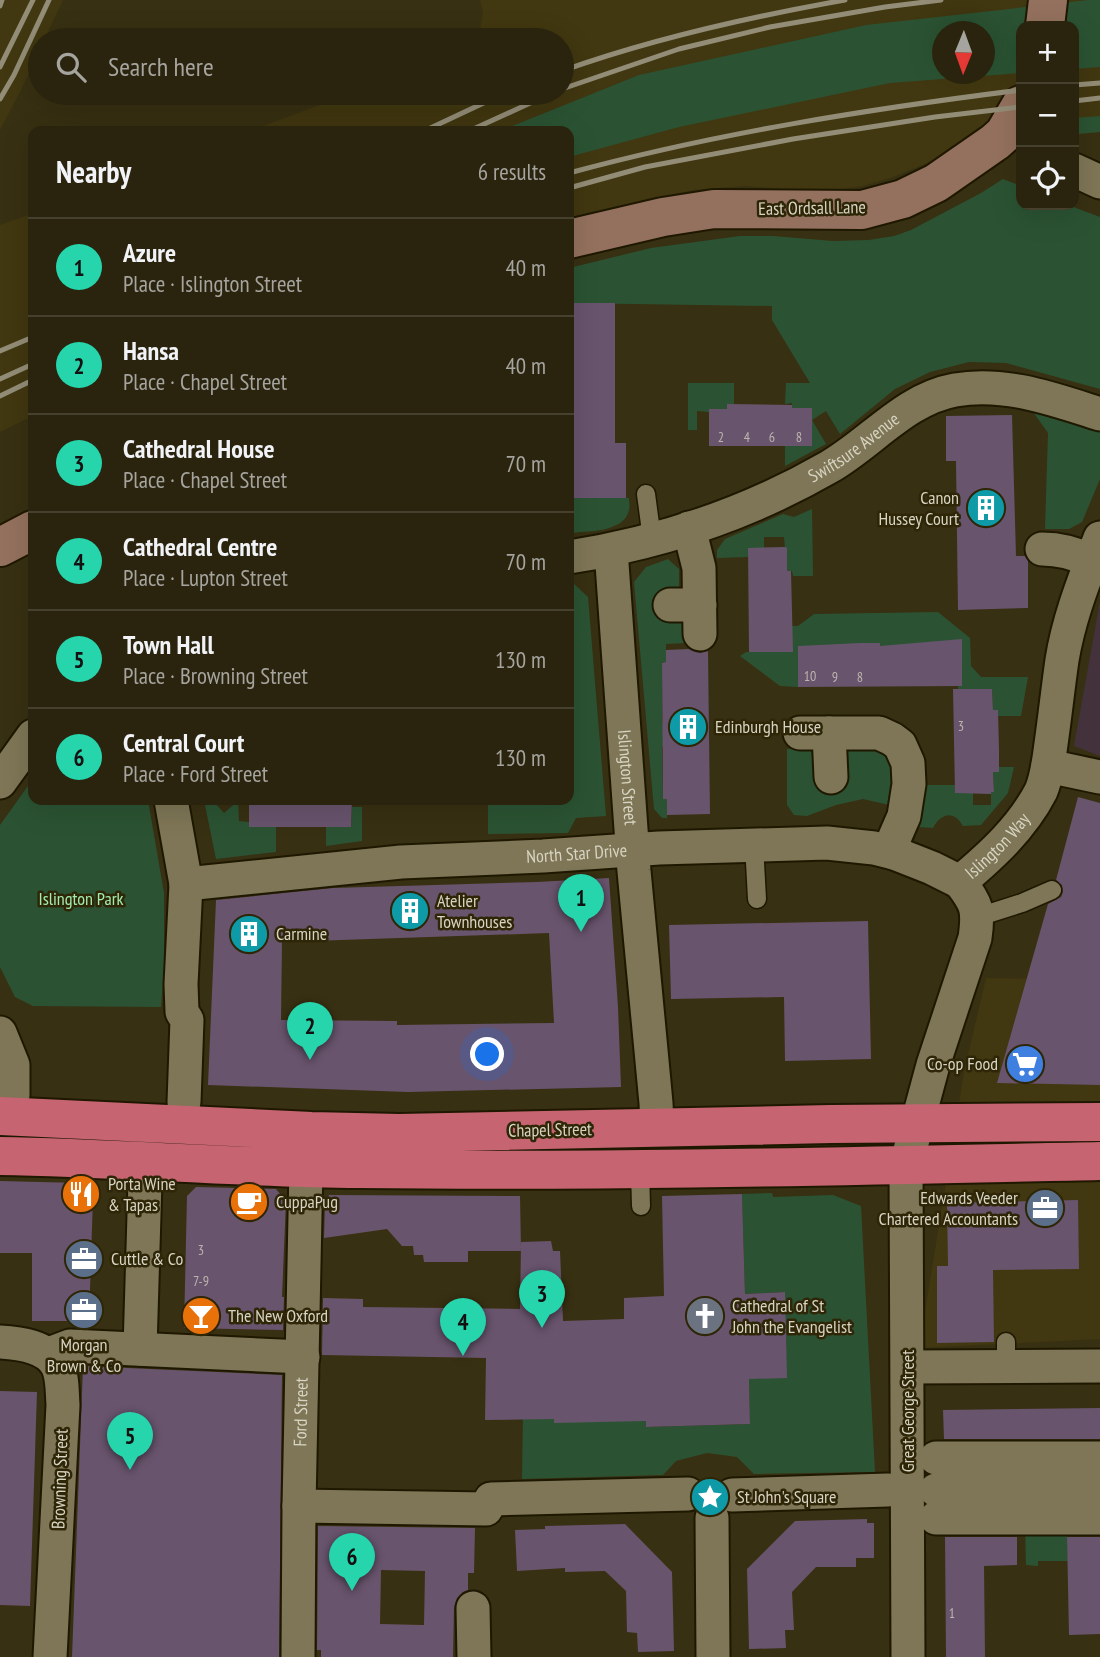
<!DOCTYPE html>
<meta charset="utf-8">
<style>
body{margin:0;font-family:"PT Sans Narrow",sans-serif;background:#36301c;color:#f1f3f6}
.controls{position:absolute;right:21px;top:21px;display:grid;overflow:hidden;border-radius:14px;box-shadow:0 7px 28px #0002}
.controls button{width:63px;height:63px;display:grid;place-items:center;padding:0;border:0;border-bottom:2px solid #46412e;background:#2a240e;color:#f1f3f6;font:35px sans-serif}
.compass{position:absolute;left:932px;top:21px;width:63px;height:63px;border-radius:50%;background:#2a240e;box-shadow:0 7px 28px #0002;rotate:181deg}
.you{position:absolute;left:488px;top:1055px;width:24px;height:24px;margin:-18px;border:5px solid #fff;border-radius:50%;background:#1a73e8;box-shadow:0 0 0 10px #1a73e833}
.badge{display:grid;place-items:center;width:46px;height:46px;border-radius:50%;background:#27d5ad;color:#111;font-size:23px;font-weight:700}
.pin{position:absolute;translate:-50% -58px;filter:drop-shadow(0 2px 4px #0008)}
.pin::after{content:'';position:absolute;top:37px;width:24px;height:21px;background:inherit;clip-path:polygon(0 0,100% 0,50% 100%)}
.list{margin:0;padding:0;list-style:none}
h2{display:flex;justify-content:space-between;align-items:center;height:91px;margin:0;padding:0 28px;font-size:30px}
h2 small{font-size:23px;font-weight:400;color:#a5a49e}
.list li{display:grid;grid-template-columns:46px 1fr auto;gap:21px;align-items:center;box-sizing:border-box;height:98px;padding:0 28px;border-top:2px solid #46412e}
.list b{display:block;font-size:26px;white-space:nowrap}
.list p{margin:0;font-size:23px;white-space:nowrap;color:#a5a49e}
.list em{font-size:23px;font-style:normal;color:#a5a49e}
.icon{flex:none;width:38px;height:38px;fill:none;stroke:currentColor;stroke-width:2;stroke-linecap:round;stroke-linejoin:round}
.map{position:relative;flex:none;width:1100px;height:1657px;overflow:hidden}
.search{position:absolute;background:#2a240e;box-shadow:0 7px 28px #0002;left:28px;top:28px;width:546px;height:77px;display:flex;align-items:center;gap:18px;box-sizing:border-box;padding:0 24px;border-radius:38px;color:#a5a49e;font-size:26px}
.panel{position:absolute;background:#2a240e;box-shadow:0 7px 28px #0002;left:28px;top:126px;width:546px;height:679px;border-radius:14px}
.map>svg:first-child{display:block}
.built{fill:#413710;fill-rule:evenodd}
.education{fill:#43323c}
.green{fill:#2b5333;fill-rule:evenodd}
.building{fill:#68546d;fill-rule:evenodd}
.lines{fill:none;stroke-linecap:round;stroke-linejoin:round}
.lane-casing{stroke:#1f1800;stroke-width:21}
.street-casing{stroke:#1f1800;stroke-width:37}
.secondary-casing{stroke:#1f1800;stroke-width:42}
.highway-casing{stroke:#1f1800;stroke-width:42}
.lane{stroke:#7e7656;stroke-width:18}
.street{stroke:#7e7656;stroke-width:33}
.secondary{stroke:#94715e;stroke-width:38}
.highway{stroke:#c66472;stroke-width:38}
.rail{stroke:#938d77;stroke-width:5}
.labels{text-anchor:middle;stroke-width:5;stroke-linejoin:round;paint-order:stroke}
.number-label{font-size:14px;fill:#bcb4ae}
.street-label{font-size:18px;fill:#d8d4c3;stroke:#2e2607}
.poi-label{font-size:18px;fill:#d8d4c3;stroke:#2e2607;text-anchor:start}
.park-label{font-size:18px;fill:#9fecad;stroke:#2e2607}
</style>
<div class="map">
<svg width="1100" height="1657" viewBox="0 0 1100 1657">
<rect width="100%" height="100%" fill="#383012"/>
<path class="built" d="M0 0H63L44 40H40V49L21 90 0 130Z
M480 0H1100V132L1074 135V26H1021V140L958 145 933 161 890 178 863 186 819 192 746 186 693 190 569 218V131H250L352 93H562V40H471L480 30 483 12ZM942 32H984V74H942Z
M33 213V416L0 432V225Z
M986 978 1100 980V1339L919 1348 964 1072Z"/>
<path class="education" d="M1100 601V756L1074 746Z"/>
<path class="green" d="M1088 0H1100V67L1074 69V26H1021V73L890 83 679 127 569 157V131H500L639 75 866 25ZM942 32H984V74H942Z
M1100 116V132L1077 134 1074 128V118Z
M1003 179 1021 186V205H1068L1100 217V389L1006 363 969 362 930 372 895 389 840 434 826 411 812 420 826 444 785 466V446L812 445V409L792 408V403L785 404 786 383H810L772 320V306L569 303V268L651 248 740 236H773L833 241 869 240 894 236 911 230 981 193Z
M688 383H734V404H727V409H709V412L697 411V430H688Z
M1031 409 1100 430V479L1082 522 1069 529H1045L1048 433Z
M581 493 599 498H629C629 502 630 506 629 510 624 533 587 531 569 533V498H581Z
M812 509 813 576H793L792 571H787L784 537H764V548H748V557L717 558V550L725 539 783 514 794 517Z
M668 559 679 569V589L676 617 684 623 687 643 666 644V662L662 663V719L667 746 662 747 663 799H667V818H662L654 809 634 582 646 567Z
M569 581H571L588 597 606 816 576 818 568 833 488 834V800H569Z
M938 612 970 638 971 666 981 677H1028L1021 716H998L993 710 992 689H958V683L880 649V643L798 649V687L780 686 740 656 746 652H787V626H798L814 614Z
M854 746 883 750 892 760 893 796 889 805 863 799 836 805 807 816 794 815 787 805V749L807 748C820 758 816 774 817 789L843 788C843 771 840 757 854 746Z
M999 767H1014L1008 793 981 825 963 826C954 810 941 813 933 828L918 827 926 785H955V793H973V805H991V792H994L993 772H999Z
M33 779V800H148L164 893V967L161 1007 33 1006 15 997 0 967V825Z
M204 800H221L216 804 224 813 238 801 239 821 249 822V827H276V852L216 859Z
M352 807H362V841L326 846V827H351Z
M772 1193 773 1197 833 1195 861 1206 875 1472 754 1474 737 1457 707 1453 676 1461 663 1475 522 1479 523 1412 646 1421 647 1427 750 1424 749 1379 784 1292 745 1294 742 1194Z
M1067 1523 1068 1561H1038V1566L1026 1565 1025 1524Z"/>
<path class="building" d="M569 303H615V443H626V498H569Z
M727 404 792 405V408H812V446H709V409H727Z
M1012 415 1016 556H1025L1028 561V608L958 610 956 461H946V416Z
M785 547 787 548V571H791L793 652H749L748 548Z
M962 639V686L798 687V646L860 643H880V646Z
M689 649 700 653 708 651 710 814 667 815V799H663L662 663 666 662V650Z
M953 689H992L993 710H998L999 750V772H993L994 792H991V794L955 793Z
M1078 797 1100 803V1085L997 1083 1048 904 1061 897 1063 892 1062 885 1056 880Z
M249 800H352L351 827H249Z
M609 878 618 1007 621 1087 408 1092 208 1085 216 900 333 888 537 882ZM549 933 554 1023 397 1025V1021L281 1020 282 942Z
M868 921 871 1059 785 1061 784 997 671 999 669 925Z
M0 1181 81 1183 93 1197 89 1321H32V1253H0Z
M196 1187 276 1189 286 1201 282 1297H284L283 1330 184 1328 187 1196Z
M742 1194 745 1294 785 1292 787 1378 749 1379 750 1424 646 1427V1421L554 1423V1419L485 1420 486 1358 322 1355 323 1298 363 1299V1307L520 1309 521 1242 551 1241 553 1251H560L563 1321 624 1319V1298L664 1296 662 1196Z
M329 1195 520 1196 521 1251H468V1262H424L423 1255H414L413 1246H402L387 1229 324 1238 325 1203Z
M1078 1200 1079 1269 993 1270 994 1342 937 1343V1266H948L947 1203Z
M83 1366 282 1375 279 1657H72Z
M0 1391 37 1392 30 1606 0 1605Z
M1100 1408V1439H944L943 1410Z
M867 1519V1523H874V1558H856V1567H816L792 1592 794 1630H785L786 1648 749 1649 747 1569 795 1521Z
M625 1524 672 1572 674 1651 638 1652 637 1633 627 1632 626 1591 605 1571 565 1572V1568L517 1571 515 1530 545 1529V1526Z
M318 1526 475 1528 474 1573H468V1590L463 1592 457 1598 454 1608 453 1657H321V1650H317ZM381 1570 425 1571 424 1625 380 1624Z
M945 1537H1017V1565L984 1566 985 1657H946Z
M1067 1537H1100V1634L1069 1635Z"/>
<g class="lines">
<g class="lane-casing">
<path id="lane" d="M646 494 652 539
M754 844 757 899
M978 917 1022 903 1052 890
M640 1170 641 1206
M1006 1342V1366"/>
</g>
<g class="street-casing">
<g id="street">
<path d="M1074 170 1100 182"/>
<path d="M689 528 699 568 700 634"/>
<path d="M1042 549C1060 549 1075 553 1091 561"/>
<path id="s1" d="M611 550 634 871 656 1103 657 1127"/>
<path id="s2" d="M569 557C659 543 749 513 829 467 871 443 905 399 955 390 1004 381 1053 399 1100 414"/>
<path d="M670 605H700"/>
<path d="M800 733H879L892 739 900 745 908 763 909 784 904 816 894 839V853"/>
<path d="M829 733 831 777"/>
<path d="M1048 766 1100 777"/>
<path d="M0 782 33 736"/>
<path d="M171 800 186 884 181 984 182 1012 187 1020 184 1102"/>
<path id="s3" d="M186 884 401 862 543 856 659 848 827 843 874 848 894 853 932 868 960 882"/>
<path d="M0 1033 13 1065V1095"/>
<path d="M0 1342C19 1343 46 1346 57 1365 63 1376 62 1393 63 1405L50 1657"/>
<path d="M140 1349 145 1181"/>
<path d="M49 1354 70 1346 303 1357"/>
<path d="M908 1367 1100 1366"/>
<path d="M936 1458H1100"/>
<path d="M936 1490H1100"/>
<path d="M732 1495 888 1490"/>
<path d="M299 1506 486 1509 491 1499 688 1494"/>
<path d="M712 1518 713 1657"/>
<path d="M936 1518H1100"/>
<path d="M473 1608 474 1657"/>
<path id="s4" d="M298 1657 299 1506 306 1168"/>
<path id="s5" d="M908 1657 906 1165 933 1065 975 938C979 910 977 904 960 882 991 856 1022 828 1041 791 1047 777 1049 759 1051 744 1055 716 1058 688 1062 660 1069 617 1085 578 1100 538"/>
</g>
</g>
<g class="secondary-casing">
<path id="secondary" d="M1045 26 1048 0
M569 239 663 217 714 209 862 210 903 199 936 183 995 142 1004 134 1021 105
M0 547 33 530"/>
</g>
<g class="highway-casing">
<path id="highway" d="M0 1116 311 1131 399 1133 831 1124 1100 1122
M0 1156C120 1158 239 1168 359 1169 606 1172 853 1166 1100 1161"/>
</g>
<use href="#lane" class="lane"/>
<use href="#street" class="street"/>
<use href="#secondary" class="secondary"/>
<use href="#highway" class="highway"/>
<path class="rail" d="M0 6 2 0
M0 67 33 0
M562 71C654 38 749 17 845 0
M1074 85 1100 83
M562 89 679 49 770 27 885 7 941 0
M0 99 14 75 49 0
M1074 101 1100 98
M424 131 505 93
M469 131 552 93
M569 173C717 133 869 109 1021 90
M569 188 645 167 793 139 935 117 1021 107
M0 351 33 337
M0 379 33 364
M0 396 33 380"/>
</g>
<defs>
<g id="building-disc" transform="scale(2.0125)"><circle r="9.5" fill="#0f9aa8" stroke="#2e2607"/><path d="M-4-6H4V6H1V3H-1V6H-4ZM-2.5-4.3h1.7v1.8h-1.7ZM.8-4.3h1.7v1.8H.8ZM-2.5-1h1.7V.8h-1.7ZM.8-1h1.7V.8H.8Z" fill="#fff"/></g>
<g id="supermarket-disc" transform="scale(2.0125)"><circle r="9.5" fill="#3f7fe0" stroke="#2e2607"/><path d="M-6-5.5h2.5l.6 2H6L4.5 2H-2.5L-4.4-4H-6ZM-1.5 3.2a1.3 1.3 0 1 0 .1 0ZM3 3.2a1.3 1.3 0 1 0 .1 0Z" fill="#fff"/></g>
<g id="restaurant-disc" transform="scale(2.0125)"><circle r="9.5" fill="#e8710a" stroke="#2e2607"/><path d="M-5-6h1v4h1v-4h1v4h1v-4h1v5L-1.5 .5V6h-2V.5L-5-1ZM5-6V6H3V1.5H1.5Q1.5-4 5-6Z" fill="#fff"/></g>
<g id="cafe-disc" transform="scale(2.0125)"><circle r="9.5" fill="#e8710a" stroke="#2e2607"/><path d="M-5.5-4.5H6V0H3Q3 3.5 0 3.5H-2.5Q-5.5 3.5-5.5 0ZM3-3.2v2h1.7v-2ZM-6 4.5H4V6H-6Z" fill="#fff"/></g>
<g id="office-disc" transform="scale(2.0125)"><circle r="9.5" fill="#5c6f8a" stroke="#2e2607"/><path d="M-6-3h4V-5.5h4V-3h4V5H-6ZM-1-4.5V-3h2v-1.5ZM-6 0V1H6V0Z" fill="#fff"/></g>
<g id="bar-disc" transform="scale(2.0125)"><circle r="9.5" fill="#e8710a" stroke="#2e2607"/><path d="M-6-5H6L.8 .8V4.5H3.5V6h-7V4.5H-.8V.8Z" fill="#fff"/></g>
<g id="church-disc" transform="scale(2.0125)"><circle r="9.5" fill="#6b7280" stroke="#2e2607"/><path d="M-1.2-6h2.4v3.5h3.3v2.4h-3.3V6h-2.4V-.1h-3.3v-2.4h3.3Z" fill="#fff"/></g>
<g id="sight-disc" transform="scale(2.0125)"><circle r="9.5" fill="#0f9aa8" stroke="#2e2607"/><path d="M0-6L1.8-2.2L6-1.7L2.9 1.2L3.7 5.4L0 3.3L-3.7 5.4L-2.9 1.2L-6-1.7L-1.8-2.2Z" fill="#fff"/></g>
</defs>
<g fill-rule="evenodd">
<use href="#building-disc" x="986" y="508"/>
<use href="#building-disc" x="688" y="727"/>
<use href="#building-disc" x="410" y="911"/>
<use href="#building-disc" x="249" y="934"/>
<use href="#supermarket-disc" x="1025" y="1064"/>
<use href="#restaurant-disc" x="81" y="1194"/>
<use href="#cafe-disc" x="249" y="1202"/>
<use href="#office-disc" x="1045" y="1208"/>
<use href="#office-disc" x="84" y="1259"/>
<use href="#office-disc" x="84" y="1310"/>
<use href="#bar-disc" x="201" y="1316"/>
<use href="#church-disc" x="705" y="1316"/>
<use href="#sight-disc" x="710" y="1497"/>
</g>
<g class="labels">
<g class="number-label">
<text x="721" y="442">2</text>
<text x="747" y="442">4</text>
<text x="772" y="442">6</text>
<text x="799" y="442">8</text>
<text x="810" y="681">10</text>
<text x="835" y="682">9</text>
<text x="860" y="682">8</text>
<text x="961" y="731">3</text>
<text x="201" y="1255">3</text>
<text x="201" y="1286">7-9</text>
<text x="952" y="1618">1</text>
</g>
<g class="street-label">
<text transform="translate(812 208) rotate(-1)" y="6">East Ordsall Lane</text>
<text dy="6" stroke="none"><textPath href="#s2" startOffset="308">Swiftsure Avenue</textPath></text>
<text dy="6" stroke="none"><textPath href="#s1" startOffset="228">Islington Street</textPath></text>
<text dy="6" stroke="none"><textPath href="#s5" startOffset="842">Islington Way</textPath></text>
<text dy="6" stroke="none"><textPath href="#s3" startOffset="392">North Star Drive</textPath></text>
<text transform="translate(550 1130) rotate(-1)" y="6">Chapel Street</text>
<text transform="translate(908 1411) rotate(-90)" y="6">Great George Street</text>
<text dy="6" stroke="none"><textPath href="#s4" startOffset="245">Ford Street</textPath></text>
<text transform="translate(60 1479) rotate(-88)" y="6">Browning Street</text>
</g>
<g class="poi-label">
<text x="959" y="504" text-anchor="end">Canon<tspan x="959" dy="21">Hussey Court</tspan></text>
<text x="715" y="733">Edinburgh House</text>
<text x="437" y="907">Atelier<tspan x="437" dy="21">Townhouses</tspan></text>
<text x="276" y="940">Carmine</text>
<text x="998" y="1070" text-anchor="end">Co-op Food</text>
<text x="108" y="1190">Porta Wine<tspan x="108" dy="21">&amp; Tapas</tspan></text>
<text x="1018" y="1204" text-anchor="end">Edwards Veeder<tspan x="1018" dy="21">Chartered Accountants</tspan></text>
<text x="276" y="1208">CuppaPug</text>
<text x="111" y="1265">Cuttle &amp; Co</text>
<text x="732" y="1312">Cathedral of St<tspan x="732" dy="21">John the Evangelist</tspan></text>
<text x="228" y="1322">The New Oxford</text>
<text x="84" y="1351" text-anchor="middle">Morgan<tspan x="84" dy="21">Brown &amp; Co</tspan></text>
<text x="737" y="1503">St John's Square</text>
</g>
<g class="park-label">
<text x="81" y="905">Islington Park</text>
</g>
</g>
</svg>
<div class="controls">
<button>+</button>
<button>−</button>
<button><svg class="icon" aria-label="locate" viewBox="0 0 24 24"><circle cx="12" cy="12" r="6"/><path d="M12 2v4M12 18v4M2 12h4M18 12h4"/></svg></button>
</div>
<svg class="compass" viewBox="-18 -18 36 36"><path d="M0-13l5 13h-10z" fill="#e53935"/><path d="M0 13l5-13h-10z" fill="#a5a49e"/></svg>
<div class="you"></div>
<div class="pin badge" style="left:581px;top:932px">1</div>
<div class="pin badge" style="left:310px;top:1060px">2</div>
<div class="pin badge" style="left:542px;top:1328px">3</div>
<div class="pin badge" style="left:463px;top:1356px">4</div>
<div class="pin badge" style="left:130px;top:1470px">5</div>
<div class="pin badge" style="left:352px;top:1591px">6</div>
<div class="search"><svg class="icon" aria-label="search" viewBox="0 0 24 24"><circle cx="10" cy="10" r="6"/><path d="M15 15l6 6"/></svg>Search here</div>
<section class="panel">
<h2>Nearby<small>6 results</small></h2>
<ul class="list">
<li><span class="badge">1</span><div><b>Azure</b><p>Place · Islington Street</p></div><em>40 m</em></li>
<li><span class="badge">2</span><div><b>Hansa</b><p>Place · Chapel Street</p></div><em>40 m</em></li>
<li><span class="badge">3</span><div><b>Cathedral House</b><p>Place · Chapel Street</p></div><em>70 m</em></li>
<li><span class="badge">4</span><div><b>Cathedral Centre</b><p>Place · Lupton Street</p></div><em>70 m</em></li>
<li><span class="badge">5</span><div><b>Town Hall</b><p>Place · Browning Street</p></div><em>130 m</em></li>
<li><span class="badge">6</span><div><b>Central Court</b><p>Place · Ford Street</p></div><em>130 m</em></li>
</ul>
</section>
</div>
